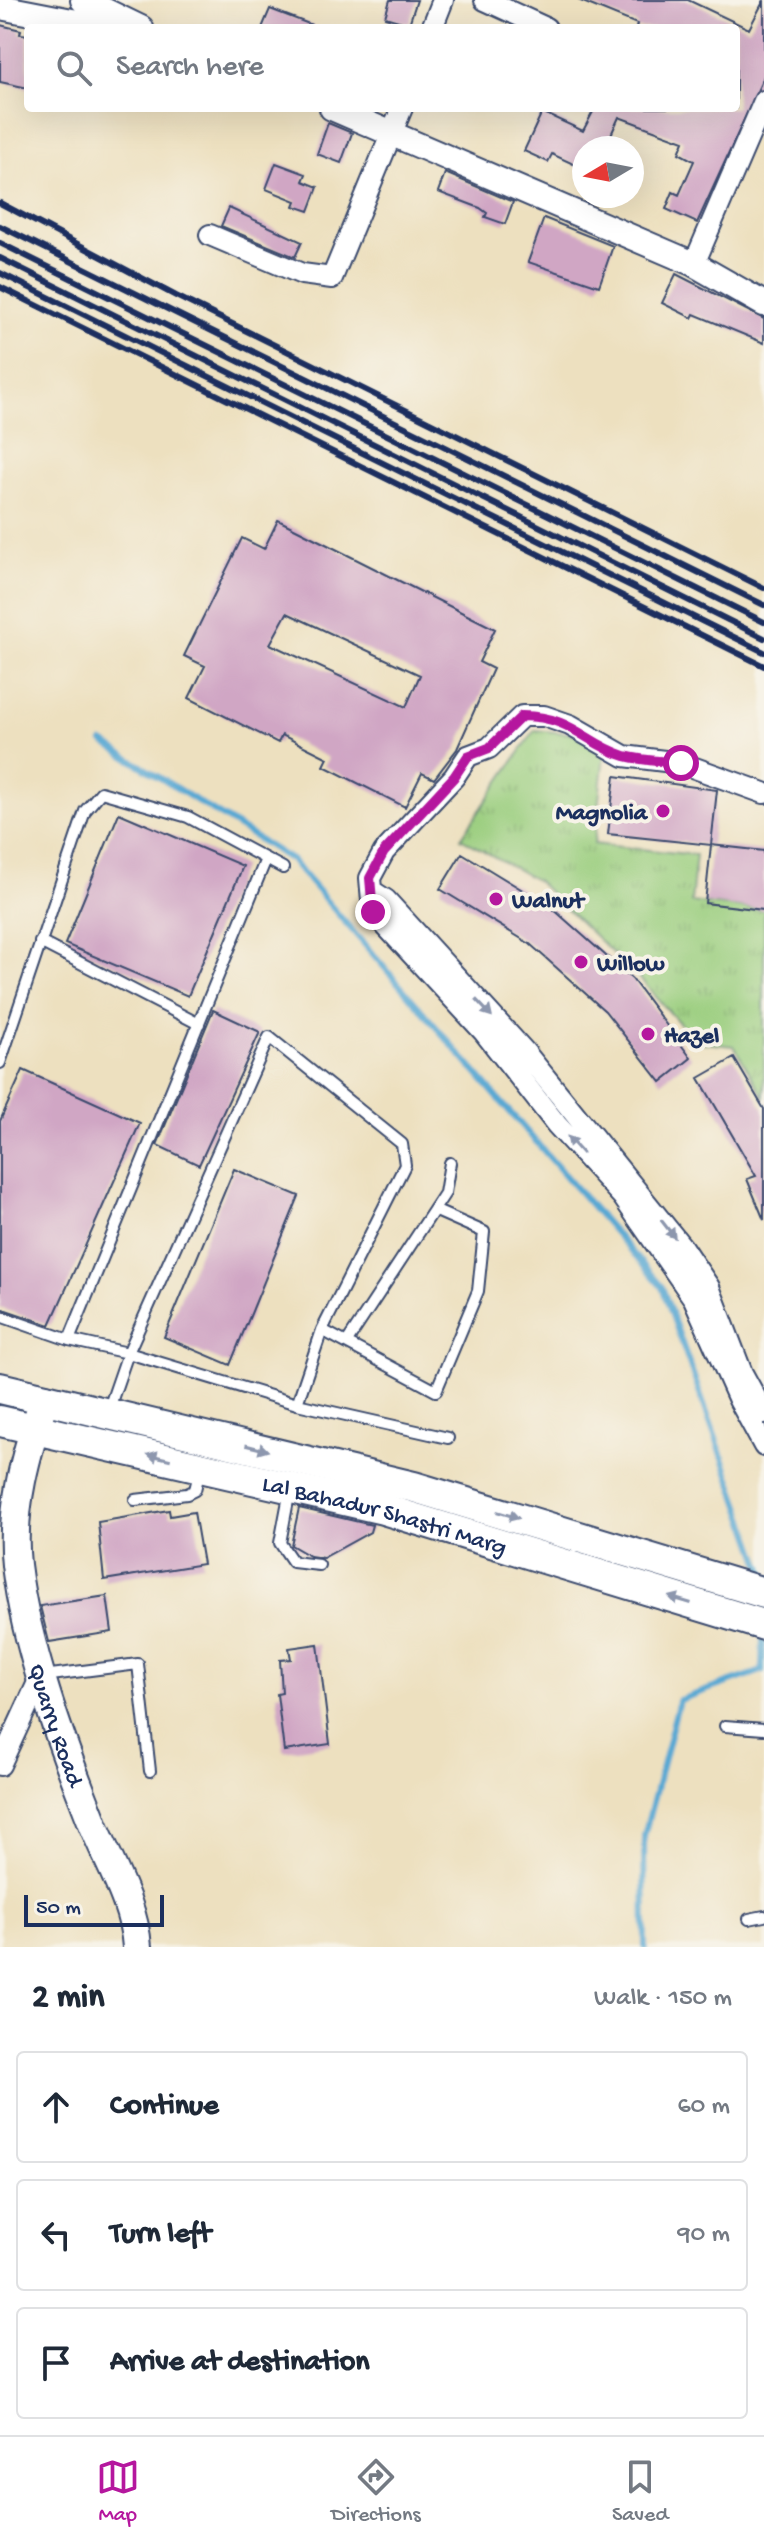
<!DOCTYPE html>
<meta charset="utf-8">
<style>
body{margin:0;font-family:"Gochi Hand",sans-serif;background:#f2f2f3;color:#1f2937}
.compass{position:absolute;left:572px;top:136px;width:72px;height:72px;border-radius:50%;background:#fff;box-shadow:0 8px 32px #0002;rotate:260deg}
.scale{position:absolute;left:24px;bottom:20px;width:140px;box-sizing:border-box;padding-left:8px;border:4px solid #1b2f5e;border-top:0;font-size:22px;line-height:28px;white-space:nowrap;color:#1b2f5e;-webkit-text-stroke:6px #f7f3e8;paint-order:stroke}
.stop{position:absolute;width:24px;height:24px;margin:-18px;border:6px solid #b5179e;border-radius:50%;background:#fff}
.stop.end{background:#b5179e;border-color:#fff;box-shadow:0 2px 8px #0008}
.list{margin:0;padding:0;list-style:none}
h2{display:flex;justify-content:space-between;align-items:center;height:104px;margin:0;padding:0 32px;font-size:34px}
h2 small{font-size:26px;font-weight:400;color:#747a83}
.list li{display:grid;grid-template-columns:52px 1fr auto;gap:24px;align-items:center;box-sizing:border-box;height:112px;margin:0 16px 16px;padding:0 16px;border:2px solid #e0e1e3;border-radius:8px}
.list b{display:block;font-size:30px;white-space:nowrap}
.list em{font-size:26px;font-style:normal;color:#747a83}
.icon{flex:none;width:44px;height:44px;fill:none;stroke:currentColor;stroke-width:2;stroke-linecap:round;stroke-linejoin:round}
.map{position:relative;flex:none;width:764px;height:1947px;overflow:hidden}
.search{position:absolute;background:#fff;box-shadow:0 8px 32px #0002;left:24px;right:24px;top:24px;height:88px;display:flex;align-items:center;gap:20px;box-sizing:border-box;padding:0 28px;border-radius:8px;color:#747a83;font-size:30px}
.sheet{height:488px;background:#fff}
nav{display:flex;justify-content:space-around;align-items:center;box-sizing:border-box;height:112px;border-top:2px solid #e0e1e3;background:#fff;font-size:22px;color:#747a83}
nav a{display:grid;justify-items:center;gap:4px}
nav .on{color:#b5179e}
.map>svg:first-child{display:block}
.park{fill:url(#park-tufts);stroke:#5a7e6e;stroke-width:2}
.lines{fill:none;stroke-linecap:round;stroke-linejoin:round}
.stream{stroke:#58a8d3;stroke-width:6}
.building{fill:#d0a6c4;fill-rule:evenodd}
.service-casing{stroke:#3a4a6d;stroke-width:14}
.minor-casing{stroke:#3a4a6d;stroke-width:24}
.tertiary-casing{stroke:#3a4a6d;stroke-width:28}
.secondary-casing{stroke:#3a4a6d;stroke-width:32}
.primary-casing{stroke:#3a4a6d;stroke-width:34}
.service{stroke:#fff;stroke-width:10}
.minor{stroke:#fff;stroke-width:20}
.tertiary{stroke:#fff;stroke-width:24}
.secondary{stroke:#fff;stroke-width:28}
.primary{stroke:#fff;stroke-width:30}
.rail{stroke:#1b2f5e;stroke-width:6}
.oneway{fill:#8d97ae}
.route{stroke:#b5179e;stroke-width:10}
.poi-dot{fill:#b5179e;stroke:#f7f3e8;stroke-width:3}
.labels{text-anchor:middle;stroke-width:8;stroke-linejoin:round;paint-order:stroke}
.poi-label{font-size:24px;font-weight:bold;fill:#1b2f5e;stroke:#f7f3e8;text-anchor:start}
.street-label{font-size:24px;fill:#1b2f5e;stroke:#f7f3e8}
</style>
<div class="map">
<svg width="764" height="1947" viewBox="0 0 764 1947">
<defs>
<pattern id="park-tufts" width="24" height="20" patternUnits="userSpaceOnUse" patternTransform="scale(2)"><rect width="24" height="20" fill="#99cd7d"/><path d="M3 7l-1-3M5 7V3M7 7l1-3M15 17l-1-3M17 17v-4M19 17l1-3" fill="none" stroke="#83b06e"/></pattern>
</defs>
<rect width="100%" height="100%" fill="#f7f3e8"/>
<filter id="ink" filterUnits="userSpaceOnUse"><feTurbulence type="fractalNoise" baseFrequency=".0125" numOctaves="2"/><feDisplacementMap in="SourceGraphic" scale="16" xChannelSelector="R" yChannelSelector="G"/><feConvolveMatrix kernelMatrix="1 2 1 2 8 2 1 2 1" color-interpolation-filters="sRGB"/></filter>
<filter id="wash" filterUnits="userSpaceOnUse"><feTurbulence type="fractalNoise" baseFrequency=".006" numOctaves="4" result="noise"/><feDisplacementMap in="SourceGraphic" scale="32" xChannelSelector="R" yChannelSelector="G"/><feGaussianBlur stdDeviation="1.8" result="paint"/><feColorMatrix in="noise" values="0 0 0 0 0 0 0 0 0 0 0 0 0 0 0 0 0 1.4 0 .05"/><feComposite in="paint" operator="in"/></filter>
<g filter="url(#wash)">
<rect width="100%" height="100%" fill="#ede0bf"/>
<path class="park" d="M535 730 606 737 594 844 696 855 691 902 764 910V1097L734 1046 696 1042 643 982 537 881 461 838Z"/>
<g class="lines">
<path class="stream" d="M103 742 291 860 662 1287 764 1573V1582
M645 1947 644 1836 679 1700 762 1671 763 1634"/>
</g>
<g id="blocks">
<path class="building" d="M390 0H417L409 24 385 17Z
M578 0H688L749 29 764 0V76L697 223 666 209 673 192 679 195 694 161 679 153 684 141 619 117 605 148H584V169L552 154 548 162 524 151 542 112 583 131 595 108H736V28H636L637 24Z
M270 9 317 27V28H262Z
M0 25 21 30 20 34 28 35V88L0 82Z
M328 123 352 133 341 163 317 154Z
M276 163 306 174 303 181 318 187 309 211 294 206 296 201 266 189Z
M445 173 513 202 505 224 485 217 487 213 480 208 438 192Z
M229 208 302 242 295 257 221 226Z
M544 218 613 246 599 286 528 262Z
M676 274 764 319V343L694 314 692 318 662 303Z
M278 520 495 629 479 662 493 669 457 749 434 779 422 773 405 807 324 766 328 758 282 735 278 743 189 698 205 666 184 656 242 538 264 549ZM287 613 420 675 406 707 270 644Z
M615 776 717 790 711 845 608 834Z
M119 813 243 866 188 996 65 944Z
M711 845 764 851V910L705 903Z
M462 853 552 908 632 979 691 1058 661 1082 605 1011 530 944 440 889Z
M213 1010 260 1032 199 1165 157 1145Z
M734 1058 764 1109V1220L747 1179 756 1176 699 1078Z
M23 1070 140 1123 50 1325 0 1308V1121Z
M234 1169 299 1196 230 1365 164 1337Z
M299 1508 372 1525 370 1532 323 1558 310 1556 291 1545Z
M169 1510 170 1516 194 1512 203 1564 104 1580 98 1522Z
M107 1596 112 1632 49 1642 40 1606Z
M318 1644 330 1744 284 1751 277 1694 282 1693 280 1660 291 1659 289 1648Z"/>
</g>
</g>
<g filter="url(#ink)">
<use href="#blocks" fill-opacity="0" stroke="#3a4a6d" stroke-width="2"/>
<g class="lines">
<g class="service-casing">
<path id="service" d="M40 942 199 1024
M0 1063 85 811 101 792 188 817 283 868
M0 1316 69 1340 128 1353 297 1404 448 1438
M322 1330 436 1391 478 1291 484 1232 434 1210
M69 1340 266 859
M347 1342 445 1193 450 1163
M108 1411 128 1353 269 1037 402 1144 405 1165 322 1330 297 1404
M290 1490 280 1543 293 1562 319 1565
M135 1500 187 1494 195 1490 200 1469
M43 1676 138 1664 150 1771
M725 1726 764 1729
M749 1919 764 1916"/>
</g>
<g class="minor-casing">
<path id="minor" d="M485 0 546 28
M432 28 443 0
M210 235 302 274 332 278 402 108
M694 264 764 101
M764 793 681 763 624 756 570 725 544 716H522L489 748 468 756 454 777 384 852 370 878 373 912 484 1032 557 1125 623 1197 694 1299 739 1400 764 1446
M372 891 386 900 524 1051 682 1247 709 1287 742 1373 764 1413
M0 1765 41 1676"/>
</g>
<g class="tertiary-casing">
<path id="tertiary" d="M83 0 141 28
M0 7 77 22 114 17
M332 108 694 264 764 304"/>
</g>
<g class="secondary-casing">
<g id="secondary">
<path id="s1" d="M45 1398C26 1451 10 1509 16 1565 26 1646 60 1740 90 1816 106 1859 134 1901 137 1947"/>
</g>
</g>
<g class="primary-casing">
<g id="primary">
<path d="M0 1388 414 1487 764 1593"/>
<path id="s2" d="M0 1421 383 1509 764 1625"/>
</g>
</g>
<use href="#service" class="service"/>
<use href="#minor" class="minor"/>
<use href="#tertiary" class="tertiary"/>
<use href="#secondary" class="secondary"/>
<use href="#primary" class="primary"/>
<path class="rail" d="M0 203 176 296 764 588
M0 226 764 605
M0 243 764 622
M0 258 764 638
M0 273 764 652
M0 287 764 666"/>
</g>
<defs><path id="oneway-solid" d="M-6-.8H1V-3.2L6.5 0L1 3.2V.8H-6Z" transform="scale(2)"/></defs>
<g class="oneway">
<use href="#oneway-solid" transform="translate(484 1008) rotate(47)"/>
<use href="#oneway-solid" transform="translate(575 1145) rotate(-132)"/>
<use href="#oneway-solid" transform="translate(668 1229) rotate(52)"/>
<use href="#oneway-solid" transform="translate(257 1448) rotate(14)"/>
<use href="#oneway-solid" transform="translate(159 1457) rotate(-167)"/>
<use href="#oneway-solid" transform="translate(508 1515) rotate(17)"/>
<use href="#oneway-solid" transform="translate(680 1600) rotate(-163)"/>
</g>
</g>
<g class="lines" filter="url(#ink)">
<path class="route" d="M373 912 370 878 384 852 454 777 468 756 489 748 522 716C573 716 585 744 625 756 643 761 663 761 681 763"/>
</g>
<g class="poi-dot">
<circle cx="663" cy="811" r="8"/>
<circle cx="496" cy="899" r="8"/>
<circle cx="581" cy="962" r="8"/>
<circle cx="648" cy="1034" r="8"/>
</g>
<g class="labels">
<g class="poi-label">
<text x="647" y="819" text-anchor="end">Magnolia</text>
<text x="512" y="907">Walnut</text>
<text x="597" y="970">Willow</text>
<text x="664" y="1042">Hazel</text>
</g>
<g class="street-label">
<text dy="8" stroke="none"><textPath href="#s2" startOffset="396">Lal Bahadur Shastri Marg</textPath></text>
<text dy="8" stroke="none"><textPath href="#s1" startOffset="336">Quarry Road</textPath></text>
</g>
</g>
</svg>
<svg class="compass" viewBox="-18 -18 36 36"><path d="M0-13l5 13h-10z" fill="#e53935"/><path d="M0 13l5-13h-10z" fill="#747a83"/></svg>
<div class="scale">50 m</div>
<div class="stop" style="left:681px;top:763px"></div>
<div class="stop end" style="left:373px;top:912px"></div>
<div class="search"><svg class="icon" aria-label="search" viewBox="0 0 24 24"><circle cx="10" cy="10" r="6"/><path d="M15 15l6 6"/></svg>Search here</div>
</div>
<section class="sheet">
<h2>2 min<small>Walk · 150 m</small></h2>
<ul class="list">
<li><svg class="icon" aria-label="ahead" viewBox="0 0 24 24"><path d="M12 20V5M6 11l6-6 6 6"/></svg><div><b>Continue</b></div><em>60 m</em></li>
<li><svg class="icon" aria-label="left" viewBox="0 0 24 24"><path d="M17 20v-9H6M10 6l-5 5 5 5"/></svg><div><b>Turn left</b></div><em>90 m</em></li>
<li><svg class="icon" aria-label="arrive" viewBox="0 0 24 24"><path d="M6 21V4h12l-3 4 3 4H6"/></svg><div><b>Arrive at destination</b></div></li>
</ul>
</section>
<nav>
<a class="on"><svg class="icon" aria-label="map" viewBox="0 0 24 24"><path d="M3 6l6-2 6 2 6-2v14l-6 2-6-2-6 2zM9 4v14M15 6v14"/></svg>Map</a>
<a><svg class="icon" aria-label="directions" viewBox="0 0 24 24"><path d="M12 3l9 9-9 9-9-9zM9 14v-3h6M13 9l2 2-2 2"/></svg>Directions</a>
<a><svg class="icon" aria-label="saved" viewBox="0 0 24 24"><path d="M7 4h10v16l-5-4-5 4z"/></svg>Saved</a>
</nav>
